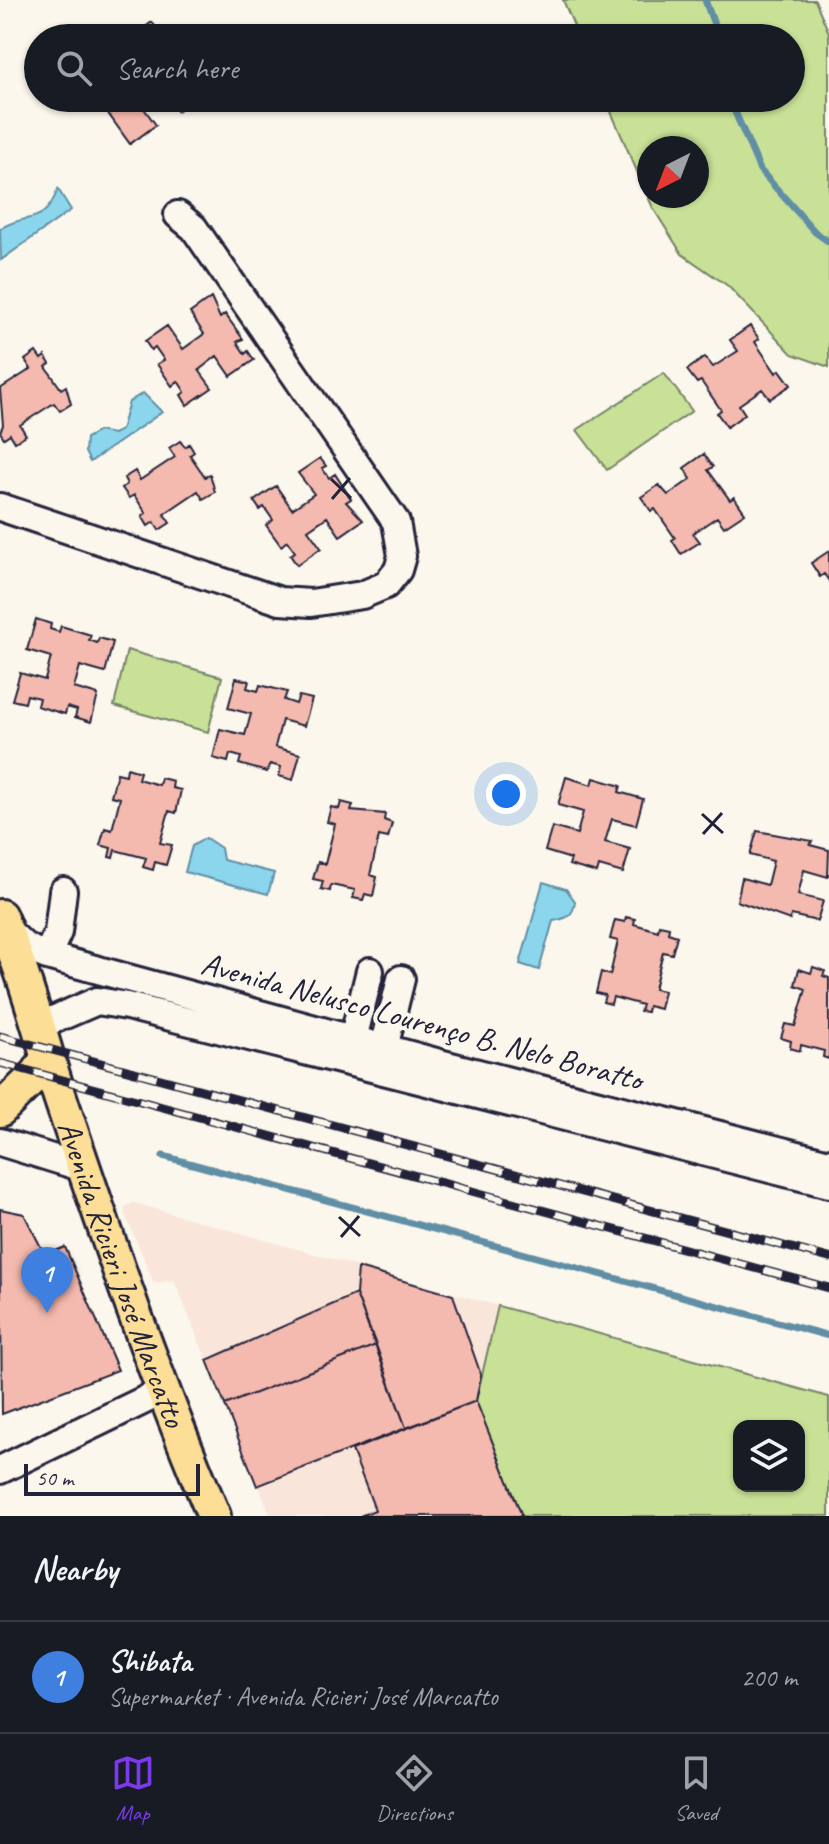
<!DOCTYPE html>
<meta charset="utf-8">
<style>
body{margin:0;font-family:Caveat,sans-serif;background:#242831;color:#f1f3f6}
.controls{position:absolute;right:24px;bottom:24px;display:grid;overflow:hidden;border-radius:16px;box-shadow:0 2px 6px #0004}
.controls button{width:72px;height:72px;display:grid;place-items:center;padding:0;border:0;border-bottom:2px solid #363941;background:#171b24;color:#f1f3f6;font:40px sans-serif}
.compass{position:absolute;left:637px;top:136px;width:72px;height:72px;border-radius:50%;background:#171b24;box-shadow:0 2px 6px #0004;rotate:222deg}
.scale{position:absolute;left:24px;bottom:20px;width:176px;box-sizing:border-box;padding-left:8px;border:4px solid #22223b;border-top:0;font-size:22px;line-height:28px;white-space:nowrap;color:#22223b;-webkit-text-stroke:6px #fbf7ec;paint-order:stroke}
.you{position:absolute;left:506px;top:794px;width:28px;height:28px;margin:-20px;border:6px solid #fff;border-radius:50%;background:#1a73e8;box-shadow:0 0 0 12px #1a73e833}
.badge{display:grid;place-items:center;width:52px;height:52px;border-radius:50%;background:#7c3aed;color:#fff;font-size:26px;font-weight:700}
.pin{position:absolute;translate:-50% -66px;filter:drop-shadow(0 2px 4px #0008)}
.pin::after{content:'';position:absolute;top:42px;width:28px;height:24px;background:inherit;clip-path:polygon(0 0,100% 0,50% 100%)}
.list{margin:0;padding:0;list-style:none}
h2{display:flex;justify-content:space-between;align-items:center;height:104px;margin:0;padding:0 32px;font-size:34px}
h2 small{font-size:26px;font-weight:400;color:#9ea1a6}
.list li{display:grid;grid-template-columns:52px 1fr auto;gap:24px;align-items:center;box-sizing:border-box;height:112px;padding:0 32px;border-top:2px solid #363941}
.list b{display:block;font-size:30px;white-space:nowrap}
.list p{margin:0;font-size:26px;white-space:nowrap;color:#9ea1a6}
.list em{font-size:26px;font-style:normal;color:#9ea1a6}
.icon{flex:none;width:44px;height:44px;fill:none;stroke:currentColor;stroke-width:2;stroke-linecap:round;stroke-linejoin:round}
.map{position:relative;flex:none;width:829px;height:1516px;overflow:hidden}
.search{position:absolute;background:#171b24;box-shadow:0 2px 6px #0004;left:24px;right:24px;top:24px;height:88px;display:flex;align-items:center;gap:20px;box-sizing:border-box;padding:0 28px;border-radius:44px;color:#9ea1a6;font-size:30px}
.sheet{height:216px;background:#171b24}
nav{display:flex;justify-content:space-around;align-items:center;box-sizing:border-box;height:112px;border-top:2px solid #363941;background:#171b24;font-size:22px;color:#9ea1a6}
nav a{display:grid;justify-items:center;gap:4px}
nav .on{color:#7c3aed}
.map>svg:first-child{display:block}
.built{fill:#f9e5da}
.green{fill:#c8e197;stroke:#758269;stroke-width:2;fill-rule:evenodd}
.water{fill:#8bd6ec;stroke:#618ea5;stroke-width:2}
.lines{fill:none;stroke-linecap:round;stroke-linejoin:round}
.stream{stroke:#618ea5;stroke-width:7}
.building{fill:#f5baaf;stroke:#22223b;stroke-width:2}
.minor-casing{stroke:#22223b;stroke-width:32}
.major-casing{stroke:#22223b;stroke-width:38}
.minor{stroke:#fbf7ec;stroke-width:26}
.major{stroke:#fcde96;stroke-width:32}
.rail-casing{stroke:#22223b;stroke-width:9}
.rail{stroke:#fbf7ec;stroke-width:6;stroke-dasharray:18;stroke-linecap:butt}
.ticks{fill:none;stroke:#22223b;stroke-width:3}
.labels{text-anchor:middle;stroke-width:8;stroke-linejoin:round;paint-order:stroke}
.street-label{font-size:32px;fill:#22223b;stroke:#fbf7ec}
</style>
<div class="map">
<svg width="829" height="1516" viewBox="0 0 829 1516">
<rect width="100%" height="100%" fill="#fbf7ec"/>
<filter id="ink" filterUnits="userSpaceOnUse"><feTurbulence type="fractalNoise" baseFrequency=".0125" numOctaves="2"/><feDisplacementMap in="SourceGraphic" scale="16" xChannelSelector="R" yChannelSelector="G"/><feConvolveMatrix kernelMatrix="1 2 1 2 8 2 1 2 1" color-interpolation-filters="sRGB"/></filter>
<g filter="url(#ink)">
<path class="built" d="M134 1203 498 1306 476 1401 522 1516H271L174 1280 154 1283 125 1214V1207Z"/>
<path class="green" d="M563 0H815L829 33V367L792 354 728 286 682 254 653 208 605 98H791V38H579ZM697 148V196H649V148Z
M664 373 692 411 607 470 577 430Z
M127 650 222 677 208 732 114 706Z
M498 1306 829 1397V1516H522L476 1401ZM739 1426H799V1486H739Z"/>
<path class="water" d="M58 189 71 210 1 260 0 229C27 211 43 229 58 189Z
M143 393 162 412 90 462 85 452 86 438 99 431 113 434 121 430 129 402Z
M206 838 221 848 223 860 274 873 268 894 185 872 192 846Z
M543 882 566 889 575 901C574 916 566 919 553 921L539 970 520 964Z"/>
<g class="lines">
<path class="stream" d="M705 0 719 38
M729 98 760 170 815 232 829 242
M163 1156 829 1336"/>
</g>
<path class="building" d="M152 22 164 38H131Z
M97 98H147L140 103 156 125 130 144Z
M168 98H194L177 111Z
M211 298 220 318 225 314 243 339 237 342 245 354 248 351 254 360 231 376 217 356 199 370 212 388 187 405 181 395 185 392 178 381 172 386 157 364 164 360 155 347 151 350 145 341 167 326 183 349 204 334 190 313Z
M750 326 759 339 755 342 776 373 780 370 791 385 770 399 762 389 739 405 745 414 727 427 717 413 721 410 701 381 697 383 687 370 705 357 713 367 738 351 730 340Z
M36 352 41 359 45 356 50 364 46 367 61 389 66 386 71 404 60 411 54 403 20 425 26 435 15 442 10 434 4 438 0 432 3 425 0 389 31 369 25 360Z
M180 441 185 447 189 444 194 452 190 455 205 477 210 474 215 492 203 499 198 491 164 514 170 523 159 530 154 522 148 526 142 516 146 513 134 495 129 498 122 488 127 484 124 478 135 471 140 480 175 457 169 448Z
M704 454 713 467 708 470 730 500 734 497 745 513 724 527 717 517 693 533 700 542 681 554 672 540 675 538 655 509 651 511 641 497 659 485 668 495 691 479 684 468Z
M320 458 326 466 322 468 329 478 335 474 351 499 346 502 363 520 340 536 327 517 308 530 321 548 297 565 290 555 295 552 287 541 281 546 266 525 273 520 264 507 260 510 254 501 276 486 292 509 314 494 298 473Z
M829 551V581L824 574 820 577 811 563Z
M36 619 51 624 50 629 59 632 61 626 91 635 89 640 97 643 99 638 113 642 105 673 80 666 74 688 98 695 91 722 75 717 77 710 67 707 65 714 37 706 39 698 27 695 25 703 12 700 20 673 45 680 51 657 27 650Z
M236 678 249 681 247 688 258 691 260 685 287 692 284 700 296 704 299 696 312 699 304 726 282 720 275 747 300 754 293 780 279 776 281 767 270 764 267 772 239 764 241 757 230 754 228 762 213 758 220 729 245 735 251 714 228 708Z
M127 768 140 772 138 779 159 785 161 778 173 781 172 788 181 790 176 813 169 811 160 843 172 845 166 865 155 862 153 870 143 867 146 858 115 850 113 858 109 857 111 848 100 845 105 828 112 830 120 798 111 796 117 773 126 775Z
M566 777 592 785 594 778 621 786 619 792 643 799 636 825 612 819 605 842 630 849 623 873 599 866 597 873 569 865 571 859 545 851 552 827 577 834 583 812 558 805Z
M341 802 353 805 351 811 385 814 384 820 392 823 388 838 379 836 370 875 377 877 373 896 365 894 363 900 353 898 355 890 331 885 330 891 321 889 323 881 313 879 318 862 325 864 335 824 327 822 331 807 339 809Z
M757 831 812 841 810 845 829 850 828 877 804 870 798 895 823 901 817 921 791 915 790 920 737 901 742 878 767 885 773 861 750 855Z
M626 917 635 919 634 924 658 931 659 925 669 927 668 933 677 936 672 954 663 952 654 989 664 991 660 1009 648 1006 647 1012 640 1011 642 1005 613 997 611 1004 603 1002 605 995 596 993 601 972 610 975 618 941 610 939 615 920 625 922Z
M813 967 825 971 823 976 829 978V1059L823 1057 824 1051 801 1045 800 1051 790 1048 791 1041 781 1038 785 1024 795 1026 806 989 795 985 799 969 811 973Z
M0 1209 24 1214 45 1255 65 1247 118 1370 2 1414Z
M358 1268 453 1295 481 1375 476 1401 406 1428 356 1294Z
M356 1294 376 1345 225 1405 207 1360Z
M376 1345 406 1428 257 1486 225 1405Z
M476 1401 522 1516H360L375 1510 352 1450Z"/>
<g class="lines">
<g class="minor-casing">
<path id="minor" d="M0 507 280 601 311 603 362 595 386 585 398 570 402 556 396 522 194 228 178 215
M5 928 25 947 47 956 447 1065 829 1163
M47 956 58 932 63 891
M39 1026 97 1001 127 1006 829 1184
M353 1039 370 971
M384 1048 401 979
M0 1142 84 1168
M0 1470 161 1392"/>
</g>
<g class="major-casing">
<g id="major">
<path id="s1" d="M0 916C26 976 41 1039 61 1100 108 1241 156 1380 214 1516"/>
<path d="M0 1110 38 1073 47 1058"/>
</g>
</g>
<use href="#minor" class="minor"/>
<use href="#major" class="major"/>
<g class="rail-casing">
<path id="rail" d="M0 1036 829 1258
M0 1063 829 1288"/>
</g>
<use href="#rail" class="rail"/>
</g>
</g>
<path class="ticks" d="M331 479 351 498M332 499 350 478M702 814 723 833M703 834 722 813M339 1217 360 1236M341 1237 359 1216"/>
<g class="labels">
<g class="street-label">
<text transform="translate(422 1021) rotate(15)" y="11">Avenida Nelusco Lourenço B. Nelo Boratto</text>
<text dy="11" stroke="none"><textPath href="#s1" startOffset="378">Avenida Ricieri José Marcatto</textPath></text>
</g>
</g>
</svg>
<div class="controls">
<button><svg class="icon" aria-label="layers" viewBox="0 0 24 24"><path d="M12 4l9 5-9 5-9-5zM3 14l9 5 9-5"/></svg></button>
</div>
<svg class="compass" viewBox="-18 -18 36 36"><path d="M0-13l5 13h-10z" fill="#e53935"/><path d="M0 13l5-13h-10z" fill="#9ea1a6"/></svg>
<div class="scale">50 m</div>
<div class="you"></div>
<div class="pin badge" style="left:47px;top:1313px;background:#3f7fe0">1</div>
<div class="search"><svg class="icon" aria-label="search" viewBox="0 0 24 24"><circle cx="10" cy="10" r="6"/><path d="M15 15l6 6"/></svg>Search here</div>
</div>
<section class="sheet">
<h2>Nearby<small></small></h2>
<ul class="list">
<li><span class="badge" style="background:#3f7fe0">1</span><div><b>Shibata</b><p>Supermarket · Avenida Ricieri José Marcatto</p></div><em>200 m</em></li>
</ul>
</section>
<nav>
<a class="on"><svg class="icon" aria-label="map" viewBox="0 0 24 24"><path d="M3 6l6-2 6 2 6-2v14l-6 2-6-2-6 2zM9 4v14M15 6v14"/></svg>Map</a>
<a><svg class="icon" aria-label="directions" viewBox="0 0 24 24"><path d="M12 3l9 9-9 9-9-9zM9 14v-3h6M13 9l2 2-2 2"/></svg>Directions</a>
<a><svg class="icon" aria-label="saved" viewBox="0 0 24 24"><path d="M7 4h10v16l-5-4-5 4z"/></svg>Saved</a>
</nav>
